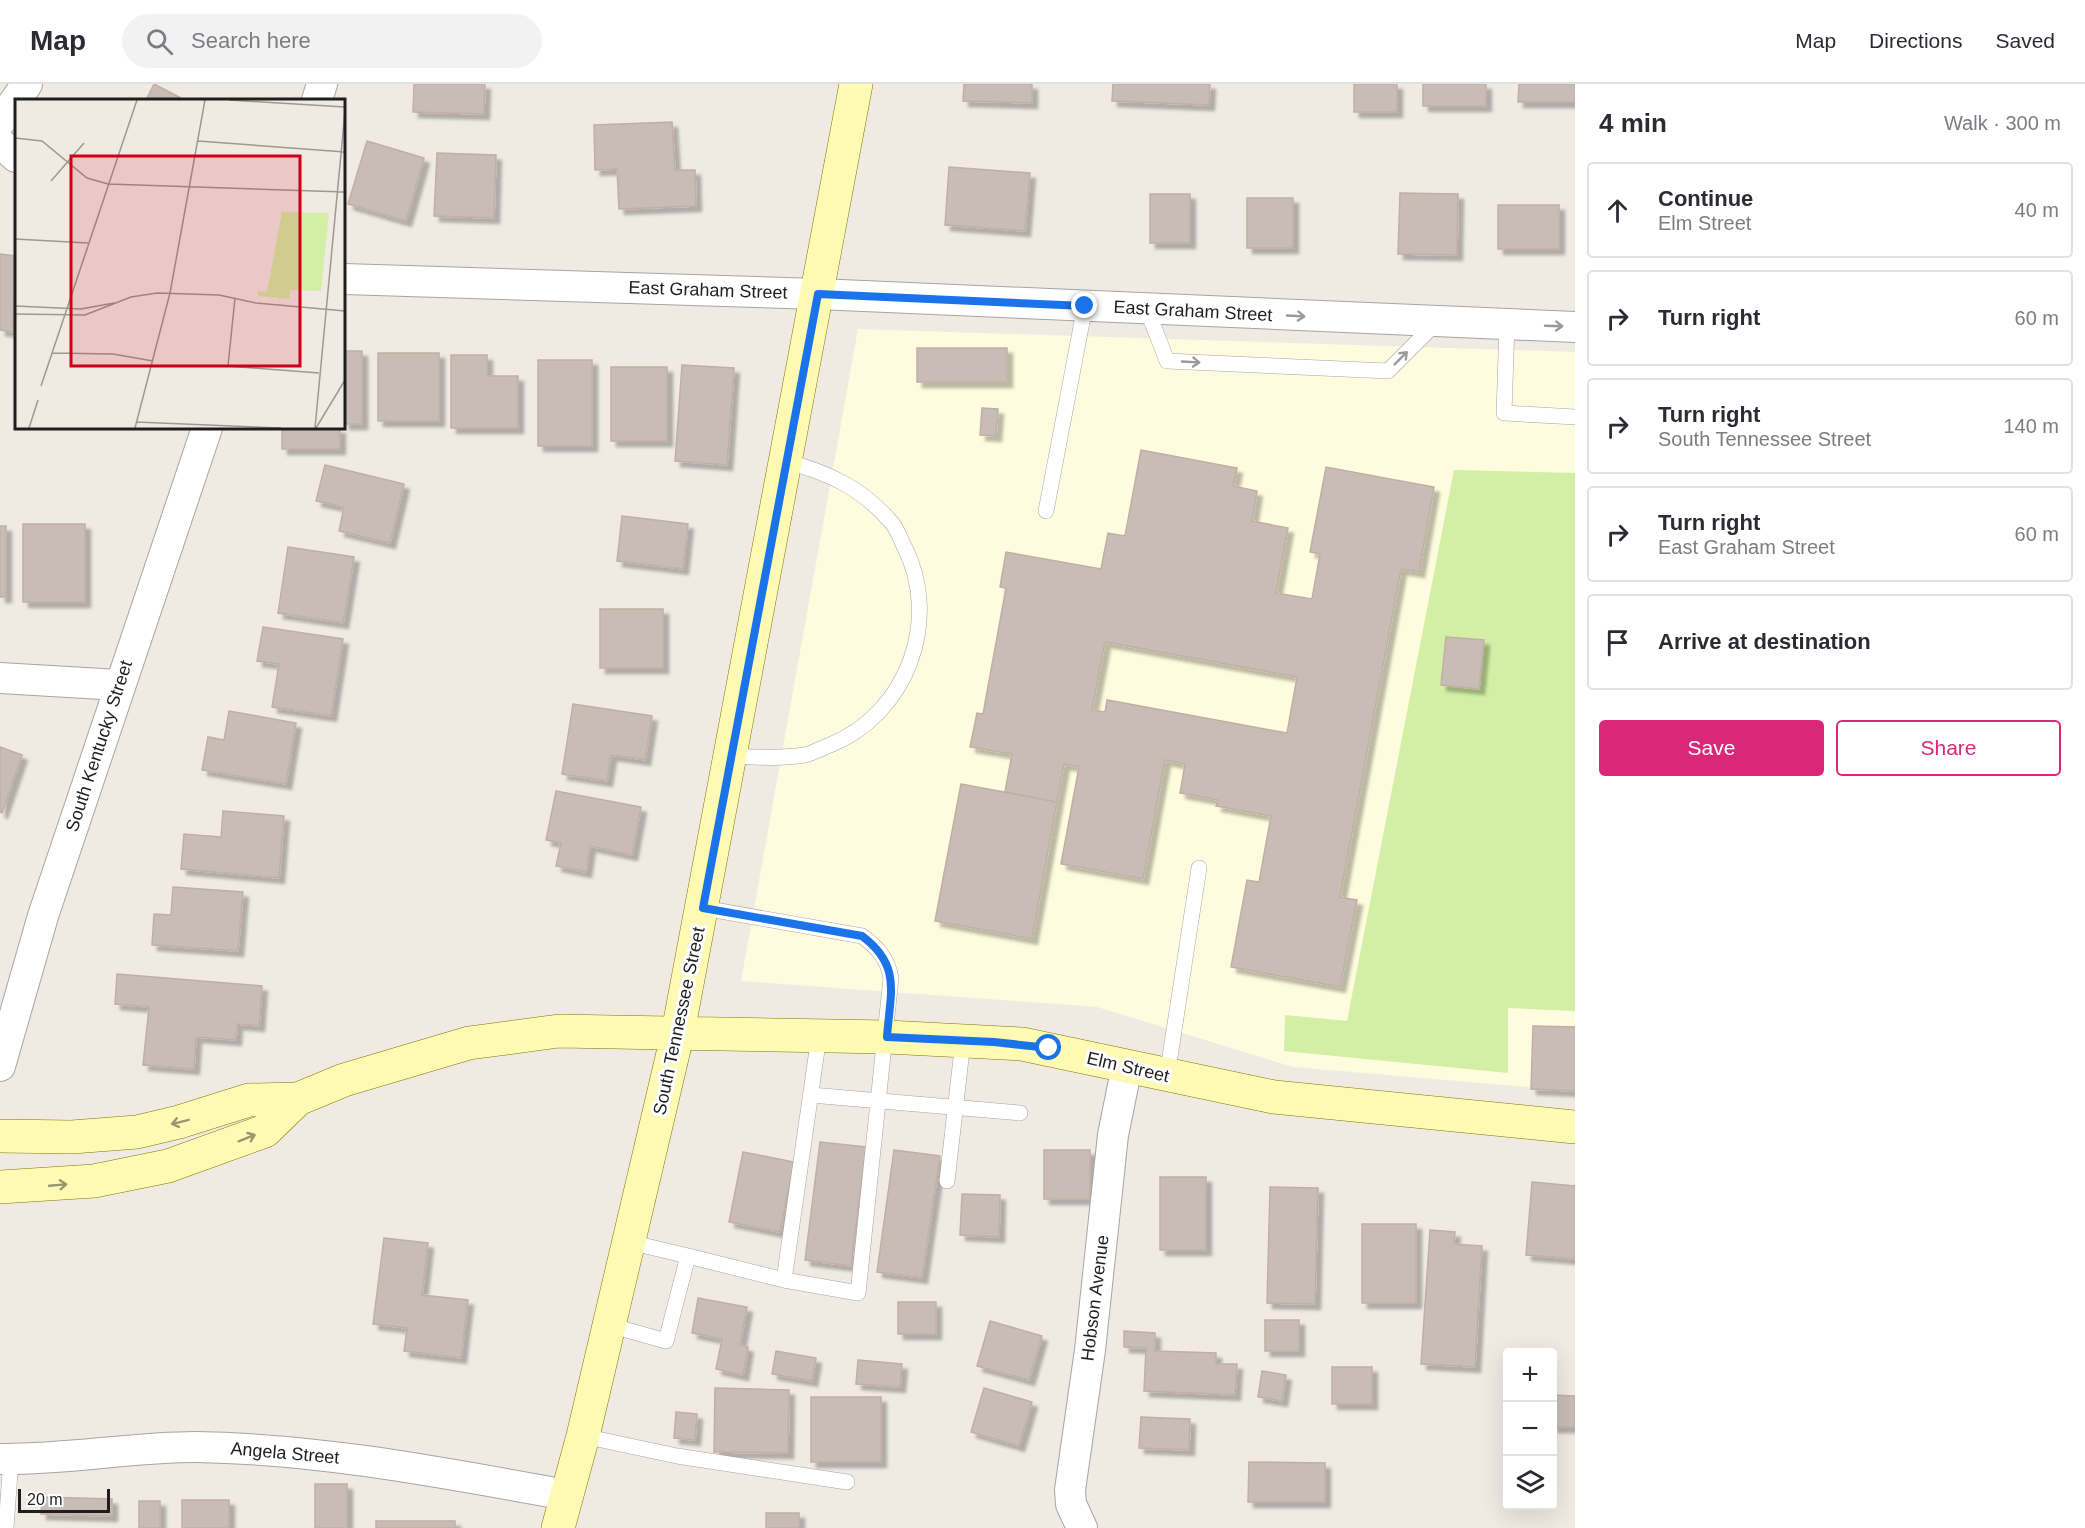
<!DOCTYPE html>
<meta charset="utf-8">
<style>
body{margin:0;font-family:Arial,sans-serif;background:#f2f2f3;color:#2b2b33}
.controls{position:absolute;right:18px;bottom:18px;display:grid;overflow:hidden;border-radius:6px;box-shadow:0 6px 24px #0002}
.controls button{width:54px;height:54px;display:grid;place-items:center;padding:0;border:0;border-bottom:2px solid #e1e1e2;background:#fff;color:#2b2b33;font:30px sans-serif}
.scale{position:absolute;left:18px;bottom:15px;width:92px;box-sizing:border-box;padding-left:6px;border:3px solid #1e1e1e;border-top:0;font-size:16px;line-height:21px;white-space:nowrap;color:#1e1e1e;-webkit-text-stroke:4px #fff;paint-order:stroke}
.stop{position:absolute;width:18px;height:18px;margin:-14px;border:4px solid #1a73e8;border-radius:50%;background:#fff}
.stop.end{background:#1a73e8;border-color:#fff;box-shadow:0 2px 6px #0008}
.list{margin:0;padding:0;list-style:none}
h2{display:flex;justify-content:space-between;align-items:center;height:78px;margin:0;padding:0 24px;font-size:26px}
h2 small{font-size:20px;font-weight:400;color:#7c7c81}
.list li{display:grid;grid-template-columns:39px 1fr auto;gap:18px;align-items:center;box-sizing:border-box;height:96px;margin:0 12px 12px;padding:0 12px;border:2px solid #e1e1e2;border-radius:6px}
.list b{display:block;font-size:22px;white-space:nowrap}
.list p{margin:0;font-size:20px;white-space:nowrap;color:#7c7c81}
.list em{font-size:20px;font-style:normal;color:#7c7c81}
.actions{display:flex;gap:12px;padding:18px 24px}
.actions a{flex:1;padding:14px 0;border:2px solid #db2777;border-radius:6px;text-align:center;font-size:21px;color:#db2777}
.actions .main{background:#db2777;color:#fff}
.icon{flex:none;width:33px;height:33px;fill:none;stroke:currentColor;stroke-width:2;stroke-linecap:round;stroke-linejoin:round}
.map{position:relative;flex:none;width:1575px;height:1444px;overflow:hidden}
header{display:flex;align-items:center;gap:36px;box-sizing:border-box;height:84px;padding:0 30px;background:#fff;border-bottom:2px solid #e1e1e2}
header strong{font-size:28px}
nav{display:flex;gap:33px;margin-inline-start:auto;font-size:21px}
.search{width:420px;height:54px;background:#f2f2f3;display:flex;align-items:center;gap:15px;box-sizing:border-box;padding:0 21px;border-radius:33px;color:#7c7c81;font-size:22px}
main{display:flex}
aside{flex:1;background:#fff}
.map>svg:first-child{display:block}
.education{fill:#fffbde}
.grass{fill:#d2efa5}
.building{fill:#c8bcb6;stroke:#c3aea4;stroke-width:1.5;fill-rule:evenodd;filter:url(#shadow)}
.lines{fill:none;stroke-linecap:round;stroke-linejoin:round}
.lane-casing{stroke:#a5a5a5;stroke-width:16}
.street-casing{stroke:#a5a5a5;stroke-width:32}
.secondary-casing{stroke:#7b7900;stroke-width:34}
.lane{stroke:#fff;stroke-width:15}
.street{stroke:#fff;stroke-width:30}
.secondary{stroke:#fffab3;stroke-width:33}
.oneway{stroke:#9a9a9a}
.oneway2{stroke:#9a9770}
.route{stroke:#1a73e8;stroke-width:8}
.labels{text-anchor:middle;stroke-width:6;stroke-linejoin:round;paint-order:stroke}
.street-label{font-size:18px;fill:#1e1e1e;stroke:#fff}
.inset-road{fill:none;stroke:#9c9894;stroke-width:1.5}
.view{fill:#cd0018;fill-opacity:0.15;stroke:#cd0018;stroke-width:3}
.inset-edge{fill:none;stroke:#1e1e1e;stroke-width:3}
</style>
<header>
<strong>Map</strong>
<div class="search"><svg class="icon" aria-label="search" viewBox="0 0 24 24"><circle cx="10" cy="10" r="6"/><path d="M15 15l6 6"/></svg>Search here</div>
<nav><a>Map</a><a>Directions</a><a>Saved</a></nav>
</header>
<main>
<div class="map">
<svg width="1575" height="1444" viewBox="0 0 1575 1444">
<defs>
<filter id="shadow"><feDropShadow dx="5.5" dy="5.5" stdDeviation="1.5" flood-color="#0004"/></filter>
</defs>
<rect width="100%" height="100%" fill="#f0eae3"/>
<path class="education" d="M858 245 1575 268V1007L1293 983 1097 923 741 897Z"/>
<path class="grass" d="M1454 386 1575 389V927L1508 924V989L1284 967 1285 931 1347 937Z"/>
<path class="building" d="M154 0 181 14 180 16H146Z
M414 0H485L484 30 413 28Z
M964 0H1032V19L963 17Z
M1113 0H1210L1209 21 1112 17Z
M1354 0H1397V28H1354Z
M1423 0H1486V22H1423Z
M1519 0H1575V18H1518Z
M672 38 675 86H695L696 122 619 125 617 85 595 86 594 41Z
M367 57 424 74 406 137 348 120Z
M437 69 496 71 494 134 434 132Z
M949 83 1030 89 1025 147 945 141Z
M1400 109 1458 110 1457 171 1398 170Z
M1150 110H1190V159H1150Z
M1247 114H1293V164H1247Z
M1498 121H1559V165H1498Z
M0 170 16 172 13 248 0 246Z
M917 264H1007V298H917Z
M344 267H362V340H344Z
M378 269H439V337H378Z
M451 271H487V292H518V344H451Z
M538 276H592V362H538Z
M682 281 734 284 727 381 675 377Z
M611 283H667V357H611Z
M982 324 998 325 996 352 980 351Z
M282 344H340V365H282Z
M1141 366 1237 384 1233 402 1257 407 1252 437 1288 444 1276 509 1312 515 1320 470 1310 468 1326 383 1434 403 1419 488 1401 485 1340 813 1357 816 1340 903 1231 883 1247 796 1259 798 1271 732 1216 722 1218 716 1180 709 1185 680 1165 676 1143 795 1061 780 1079 683 1064 680 1057 718 1005 708 1012 670 970 663 977 629 983 630 1006 504 1000 503 1006 468 1101 485 1108 449 1125 452ZM1105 558 1297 593 1287 649 1107 616 1105 628 1092 626Z
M325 381 404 400 390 459 339 447 344 423 316 417Z
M622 432 688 440 683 485 617 477Z
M23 440H85V518H23Z
M0 442H6V513H0Z
M288 463 354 473 343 539 278 529Z
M600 525H663V584H600Z
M263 543 343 555 331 632 272 623 279 580 257 577Z
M1446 553 1484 556 1479 605 1441 601Z
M573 620 652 632 645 676 611 671 607 697 562 690Z
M229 627 296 639 286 700 202 686 208 653 224 656Z
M0 663 22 671 2 729 0 728Z
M961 700 1057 718 1032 855 935 837Z
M556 707 641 723 632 771 590 762 586 788 556 782 561 759 546 756Z
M223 727 284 732 279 794 181 785 184 750 221 753Z
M173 803 243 808 238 867 152 861 154 830 171 831Z
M117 890 262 902 259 942 237 940 236 956 196 953 194 985 143 981 149 923 115 920Z
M1533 942 1575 943V1007L1531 1005Z
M820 1058 866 1063 851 1182 805 1176Z
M894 1066 940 1072 922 1194 877 1188Z
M1044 1066H1090V1115H1044Z
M743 1068 794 1078 780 1148 729 1138Z
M1160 1093H1206V1166H1160Z
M1532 1098 1575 1102V1175L1526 1171Z
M1270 1103 1318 1104 1315 1220 1267 1219Z
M962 1110 1000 1111 999 1153 960 1151Z
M1362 1140H1416V1219H1362Z
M1430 1146 1455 1148 1454 1160 1482 1162 1475 1283 1421 1280Z
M384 1154 428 1159 422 1211 468 1216 461 1274 404 1267 407 1244 373 1240Z
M698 1214 747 1223 740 1261 748 1263 743 1291 716 1285 722 1255 692 1249Z
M898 1218H936V1250H898Z
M1265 1236H1299V1267H1265Z
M990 1237 1042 1252 1029 1296 977 1282Z
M1124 1247 1155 1249V1267L1216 1269V1280H1237L1235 1311 1144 1307 1146 1264 1124 1263Z
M776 1267 816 1274 812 1297 772 1290Z
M858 1276 902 1280 900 1303 856 1300Z
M1332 1283H1372V1320H1332Z
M1262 1287 1286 1291 1282 1317 1258 1313Z
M715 1304 789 1306 788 1369 714 1368Z
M984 1304 1032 1318 1019 1362 971 1348Z
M1552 1311 1575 1312V1343H1552Z
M811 1313H881V1378H811Z
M676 1328 697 1330 695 1356 674 1354Z
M1141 1333 1190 1335 1189 1366 1139 1364Z
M1249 1378 1325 1379V1418H1248Z
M315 1400H347V1444H315Z
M42 1413 112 1415V1432L41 1430Z
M182 1416H229V1444H182Z
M139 1417H160V1444H139Z
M766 1429H799V1444H766Z
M376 1437H455V1444H376Z"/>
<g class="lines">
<g class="lane-casing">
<path id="lane" d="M1147 225 1167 277 1388 287 1437 238
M1507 241 1504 329 1575 333
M1046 427 1085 222
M732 672C755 673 781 675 804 671 813 669 822 664 830 661 907 630 942 536 904 462 900 454 897 444 891 438 863 405 828 388 787 378
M1167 992 1199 784
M811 1011 1020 1029
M947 1097 963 957
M688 1172 784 1196 858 1209 891 894C888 875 877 863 862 852L703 824
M784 1196 819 952
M609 1241 666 1257 688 1172 629 1158
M583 1352 677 1372 847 1398
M6 1444 11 1375"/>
</g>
<g class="street-casing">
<path id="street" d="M317 16 322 0
M0 38 27 0
M0 59 16 73
M344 195 818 210 1575 243
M0 594 119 601
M0 982 43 832 207 344
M0 1375C65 1376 131 1363 196 1363 322 1365 444 1389 567 1411
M1082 1444 1071 1420 1070 1406 1090 1266 1113 1051 1127 982"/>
</g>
<g class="secondary-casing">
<path id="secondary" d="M0 1052 72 1053 137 1048 179 1038 249 1016 298 1015
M0 1103 94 1097 168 1082 265 1047 298 1015 344 996 469 959 559 947 887 953 1022 960 1274 1013 1575 1043
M558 1444 583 1352 678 948 856 0"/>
</g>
<use href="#lane" class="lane"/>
<use href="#street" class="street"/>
<use href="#secondary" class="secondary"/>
</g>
<defs><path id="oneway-shaft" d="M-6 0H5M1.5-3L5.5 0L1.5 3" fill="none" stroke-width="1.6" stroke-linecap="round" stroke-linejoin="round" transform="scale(1.5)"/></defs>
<g class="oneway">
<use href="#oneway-shaft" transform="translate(1296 232) rotate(3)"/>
<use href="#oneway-shaft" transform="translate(1554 242) rotate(2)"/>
<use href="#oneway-shaft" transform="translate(1401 274) rotate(-45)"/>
<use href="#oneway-shaft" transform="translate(1191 278) rotate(3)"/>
</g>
<g class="oneway2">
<use href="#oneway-shaft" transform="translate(180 1038) rotate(166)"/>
<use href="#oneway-shaft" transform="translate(247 1054) rotate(-22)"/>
<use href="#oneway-shaft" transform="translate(58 1101) rotate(-5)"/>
</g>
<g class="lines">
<path class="route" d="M1049 964 994 958 887 953C890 909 902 882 862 852L703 824 818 210 1085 222"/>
</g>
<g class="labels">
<g class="street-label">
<text transform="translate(708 206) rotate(2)" y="6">East Graham Street</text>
<text transform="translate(1193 227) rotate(3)" y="6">East Graham Street</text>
<text transform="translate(99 662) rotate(-72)" y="6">South Kentucky Street</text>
<text transform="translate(679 937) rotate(-78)" y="6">South Tennessee Street</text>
<text transform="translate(1128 983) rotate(13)" y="6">Elm Street</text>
<text transform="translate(1095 1214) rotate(-83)" y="6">Hobson Avenue</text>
<text transform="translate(285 1369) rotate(5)" y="6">Angela Street</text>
</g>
</g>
<g transform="translate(15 15)">
<rect width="330" height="330" fill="#f0eae3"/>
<path d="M267 113 314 114 306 192 275 191V200L243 197V192L252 193Z" fill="#d2efa5"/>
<path class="inset-road" d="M214 1 330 8M0 39 27 42 72 79 93 85 330 93M183 42 330 53M36 82 69 44M0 140 73 144M220 199 213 267 304 274M0 207 66 210 99 204M0 215 70 216 116 198 142 194 204 196 241 204 330 212M37 254 98 255 138 262M26 287 122 1M121 323 266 329M14 329 23 301M120 329 155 194 190 1M300 329 330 13M301 329 330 281"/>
<path class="view" d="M56 57H285V267H56Z"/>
<rect width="330" height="330" class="inset-edge"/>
</g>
</svg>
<div class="controls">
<button>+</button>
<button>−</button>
<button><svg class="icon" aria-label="layers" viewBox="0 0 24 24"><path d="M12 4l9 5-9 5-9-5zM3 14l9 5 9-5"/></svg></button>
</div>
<div class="scale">20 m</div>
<div class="stop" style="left:1049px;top:964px"></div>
<div class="stop end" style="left:1085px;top:222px"></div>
</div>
<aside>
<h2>4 min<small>Walk · 300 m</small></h2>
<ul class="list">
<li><svg class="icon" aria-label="ahead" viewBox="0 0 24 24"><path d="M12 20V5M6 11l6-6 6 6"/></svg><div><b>Continue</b><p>Elm Street</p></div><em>40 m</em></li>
<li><svg class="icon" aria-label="right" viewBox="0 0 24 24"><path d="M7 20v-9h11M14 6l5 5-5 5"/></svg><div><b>Turn right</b></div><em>60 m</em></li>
<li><svg class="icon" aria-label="right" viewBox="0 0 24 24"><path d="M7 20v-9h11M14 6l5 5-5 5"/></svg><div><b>Turn right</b><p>South Tennessee Street</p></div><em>140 m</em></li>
<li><svg class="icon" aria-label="right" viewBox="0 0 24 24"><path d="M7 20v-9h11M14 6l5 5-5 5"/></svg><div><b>Turn right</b><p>East Graham Street</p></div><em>60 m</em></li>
<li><svg class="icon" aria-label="arrive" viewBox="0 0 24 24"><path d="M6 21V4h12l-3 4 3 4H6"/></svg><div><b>Arrive at destination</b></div></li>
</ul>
<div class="actions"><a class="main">Save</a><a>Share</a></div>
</aside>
</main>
